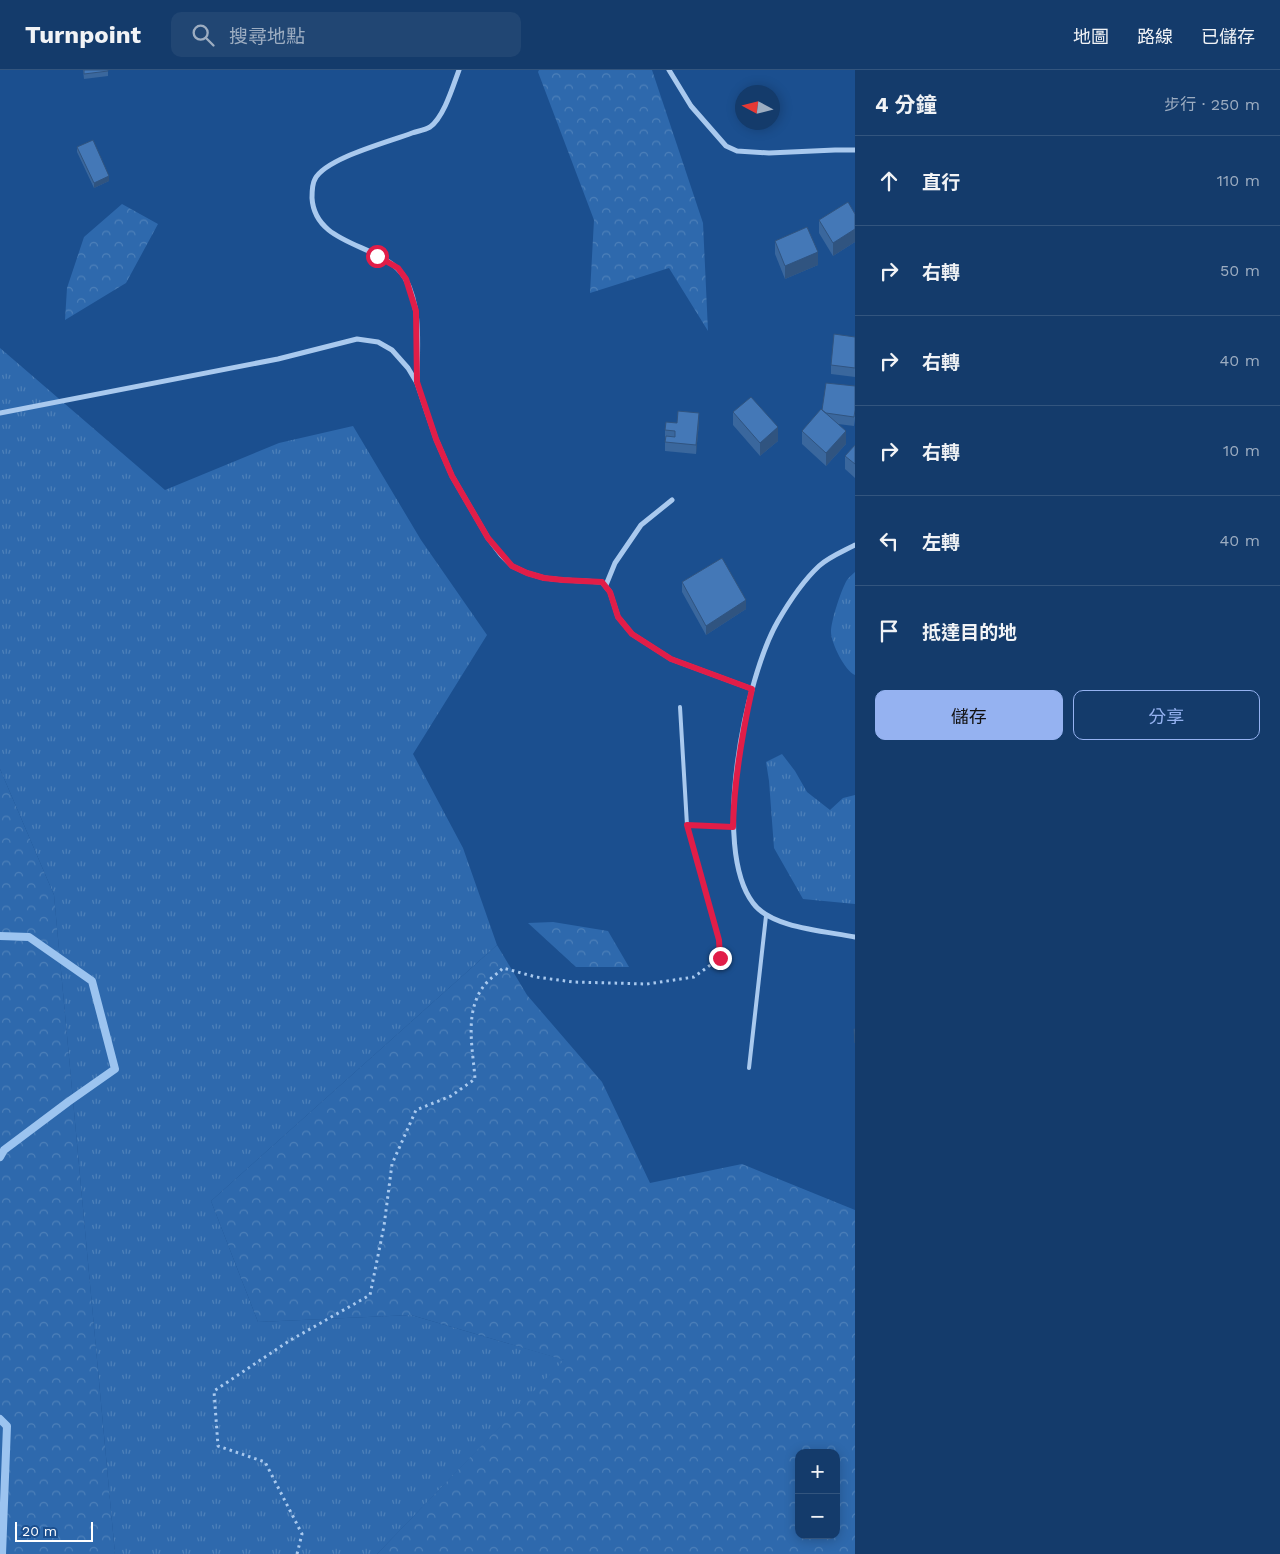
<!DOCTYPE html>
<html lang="zh-TW">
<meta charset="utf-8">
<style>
body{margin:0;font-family:"Work Sans","Noto Sans TC",sans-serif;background:#214673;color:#f1f3f6}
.controls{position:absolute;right:15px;bottom:15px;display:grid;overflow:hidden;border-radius:10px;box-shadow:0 2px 12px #0003}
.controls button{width:45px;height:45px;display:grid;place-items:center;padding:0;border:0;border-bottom:1px solid #33557e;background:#143b6b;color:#f1f3f6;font:25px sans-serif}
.compass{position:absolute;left:735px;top:15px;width:45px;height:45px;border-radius:50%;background:#143b6b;box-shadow:0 2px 12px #0003;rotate:277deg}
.scale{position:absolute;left:15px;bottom:12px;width:78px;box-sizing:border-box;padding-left:5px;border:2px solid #fff;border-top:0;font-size:14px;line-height:18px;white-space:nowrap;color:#fff;-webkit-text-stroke:4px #1b4f8f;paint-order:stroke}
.stop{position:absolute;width:15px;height:15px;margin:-11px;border:4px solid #e11d48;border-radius:50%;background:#fff}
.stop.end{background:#e11d48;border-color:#fff;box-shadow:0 1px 5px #0008}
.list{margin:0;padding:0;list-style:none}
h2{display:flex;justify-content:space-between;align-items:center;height:65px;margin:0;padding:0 20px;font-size:21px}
h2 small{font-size:16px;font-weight:400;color:#9dadc1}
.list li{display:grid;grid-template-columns:32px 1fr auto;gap:15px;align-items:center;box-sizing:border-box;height:90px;padding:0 20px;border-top:1px solid #33557e}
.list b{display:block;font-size:19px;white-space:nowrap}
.list em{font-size:16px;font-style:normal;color:#9dadc1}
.actions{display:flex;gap:10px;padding:15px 20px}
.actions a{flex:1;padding:11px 0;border:1px solid #95b2f1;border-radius:10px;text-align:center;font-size:18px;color:#95b2f1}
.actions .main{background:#95b2f1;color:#111}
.icon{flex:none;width:28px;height:28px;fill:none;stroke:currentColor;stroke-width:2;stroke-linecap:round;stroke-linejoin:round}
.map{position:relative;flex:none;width:855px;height:1484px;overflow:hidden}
header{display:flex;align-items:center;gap:30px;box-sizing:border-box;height:70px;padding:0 25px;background:#143b6b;border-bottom:1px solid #33557e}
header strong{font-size:24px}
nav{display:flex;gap:28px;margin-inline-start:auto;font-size:18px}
.search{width:350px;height:45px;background:#214673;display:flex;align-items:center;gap:12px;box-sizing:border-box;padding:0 18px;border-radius:10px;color:#9dadc1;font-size:19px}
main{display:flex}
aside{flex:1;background:#143b6b}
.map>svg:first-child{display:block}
.grass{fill:url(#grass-tufts)}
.forest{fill:url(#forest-crowns);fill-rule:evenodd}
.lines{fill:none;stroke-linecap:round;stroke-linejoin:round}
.stream{stroke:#9cc4f0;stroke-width:8}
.path{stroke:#a9c9ee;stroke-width:3;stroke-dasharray:2.5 4;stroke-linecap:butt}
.lane{stroke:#a9c9ee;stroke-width:4}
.street{stroke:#a9c9ee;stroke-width:5}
.wall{fill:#3a679d}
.shaded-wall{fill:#305480}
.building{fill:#4478b7;stroke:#305480}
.route{stroke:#e11d48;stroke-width:6}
</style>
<header>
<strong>Turnpoint</strong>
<div class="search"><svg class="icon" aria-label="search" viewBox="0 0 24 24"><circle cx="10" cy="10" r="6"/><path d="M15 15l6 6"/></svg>搜尋地點</div>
<nav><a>地圖</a><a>路線</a><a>已儲存</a></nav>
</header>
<main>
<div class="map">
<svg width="855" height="1484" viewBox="0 0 855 1484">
<defs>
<pattern id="grass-tufts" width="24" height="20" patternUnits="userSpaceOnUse" patternTransform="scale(1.25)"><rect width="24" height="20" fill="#2e69ad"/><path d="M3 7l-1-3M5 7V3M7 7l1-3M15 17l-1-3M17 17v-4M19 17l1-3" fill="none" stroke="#4d80b9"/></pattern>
<pattern id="forest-crowns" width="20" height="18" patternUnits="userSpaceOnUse" patternTransform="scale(1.25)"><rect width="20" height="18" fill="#2e69ad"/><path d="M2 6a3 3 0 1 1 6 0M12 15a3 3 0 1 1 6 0" fill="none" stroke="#4d80b9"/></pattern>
</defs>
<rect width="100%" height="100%" fill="#1b4f8f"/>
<path class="grass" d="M0 278 165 420 279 373 353 356 421 470 487 565 413 684 463 778 497 875 211 1131 258 1252 411 1245 565 1290 377 1484H115L54 825 0 699Z
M855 502V605C845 601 831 573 831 562 831 551 841 520 847 510 849 507 852 505 855 502Z
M782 684 795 701 807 722 830 740 843 728 855 725V834L803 829 774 778 769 711 766 692Z"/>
<path class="forest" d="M539 0H652L703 153 708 261 669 198 590 223 594 150 538 2Z
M122 134 158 154 126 213 65 250 67 218 84 167Z
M0 699 54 825 115 1484H0Z
M553 852 608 861 629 897H576L528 853Z
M497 875 527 925 602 1012 650 1113 742 1094 855 1140V1484H377L564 1290 411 1245 258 1252 211 1131ZM799 1383H836V1465H799Z"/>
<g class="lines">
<path class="stream" d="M0 866 29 867 92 911 115 999 68 1032 4 1080 0 1087
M0 1349 7 1356 2 1484"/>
<path class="path" d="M297 1484 302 1464 265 1392 218 1376 214 1321 289 1271 370 1225 384 1156 392 1094 416 1040 451 1026 475 1009C473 979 464 944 483 917 488 910 497 904 503 898L536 907 573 912 647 914 694 907 720 888V884"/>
<path class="lane" d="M680 637 687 755 719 870
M687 755 733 757
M749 998 766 846"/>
<path class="street" d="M669 0 691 36 726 76 737 81 769 83 835 80H855
M417 312C417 279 422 238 405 208 385 173 315 178 312 128 312 122 312 114 315 109 326 88 389 72 412 63 418 61 425 60 430 57 444 47 453 16 459 0
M0 343 278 289 357 269 378 272 392 280 408 298 417 313 436 369 452 406 488 468 501 485 512 496 527 503 544 508 563 510 602 512 610 522 618 547 632 564 671 589 752 619
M855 475C844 481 829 487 819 496 803 511 789 532 778 551 745 608 711 778 753 833 771 858 825 861 855 867
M606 515 615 493 641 455 672 430"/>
</g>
<path class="wall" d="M83 0H108V6L84 9Z
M77 77 109 111 94 118 77 82Z
M855 144V172L833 186 819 163V150Z
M775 171 818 195 785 209 775 184Z
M855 267V307L831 304V295Z
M855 316V349L854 356 838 354 846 374 826 396 802 374V361L822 340Z
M733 342 778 371 760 386 733 355Z
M699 352 696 384 665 381V360Z
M855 375V408L845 399V386Z
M682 512 746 539 706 565 682 522Z"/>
<path class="shaded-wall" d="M109 106V111L94 118V113Z
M855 159V172L833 186V173Z
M818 182V195L785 209V196Z
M699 343V352L696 384V375Z
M778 357V371L760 386V373Z
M846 361V374L826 396V383Z
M746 530V539L706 565V556Z"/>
<path class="building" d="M84 0H108V1L84 4Z
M93 70 109 106 94 113 77 77Z
M848 132 855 144V159L833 173 819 150Z
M807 157 818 182 785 196 775 171Z
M834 264 855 267V298L831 295Z
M826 313 855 316V340L854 347 826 343 822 340Z
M751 327 778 357 760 373 733 342Z
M821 339 846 361 826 383 802 361Z
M678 341 699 343 696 375 665 372 666 366 675 367V361L665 360 666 352 677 353Z
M855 375V394L845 386Z
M722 488 746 530 706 556 682 512Z
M854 959H855V973Z"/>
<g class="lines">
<path class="route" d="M377 186 398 198 406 209 416 241 417 312 436 369 452 406 488 468 512 496 527 503 544 508 563 510 602 512 610 522 618 547 632 564 671 589 752 619C742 664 734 710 733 757L687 755 719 870 720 888"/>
</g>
</svg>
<div class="controls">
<button>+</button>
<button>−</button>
</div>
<svg class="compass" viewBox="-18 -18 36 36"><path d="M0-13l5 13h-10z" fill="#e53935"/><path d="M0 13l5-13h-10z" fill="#9dadc1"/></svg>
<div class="scale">20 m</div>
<div class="stop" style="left:377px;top:186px"></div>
<div class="stop end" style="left:720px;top:888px"></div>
</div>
<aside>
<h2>4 分鐘<small>步行 · 250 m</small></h2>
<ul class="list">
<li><svg class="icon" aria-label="ahead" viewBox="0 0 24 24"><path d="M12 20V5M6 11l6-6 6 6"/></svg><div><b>直行</b></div><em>110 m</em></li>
<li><svg class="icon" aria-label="right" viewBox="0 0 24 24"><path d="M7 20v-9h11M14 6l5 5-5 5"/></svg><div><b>右轉</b></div><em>50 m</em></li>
<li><svg class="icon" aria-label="right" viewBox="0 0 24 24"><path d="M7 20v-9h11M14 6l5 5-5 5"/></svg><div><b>右轉</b></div><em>40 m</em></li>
<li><svg class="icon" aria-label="right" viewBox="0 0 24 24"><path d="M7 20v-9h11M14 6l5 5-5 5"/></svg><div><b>右轉</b></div><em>10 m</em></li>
<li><svg class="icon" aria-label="left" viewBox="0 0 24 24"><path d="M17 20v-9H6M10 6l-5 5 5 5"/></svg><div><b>左轉</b></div><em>40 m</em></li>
<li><svg class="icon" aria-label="arrive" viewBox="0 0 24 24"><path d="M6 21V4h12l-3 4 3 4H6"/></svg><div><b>抵達目的地</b></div></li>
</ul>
<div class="actions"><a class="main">儲存</a><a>分享</a></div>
</aside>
</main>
